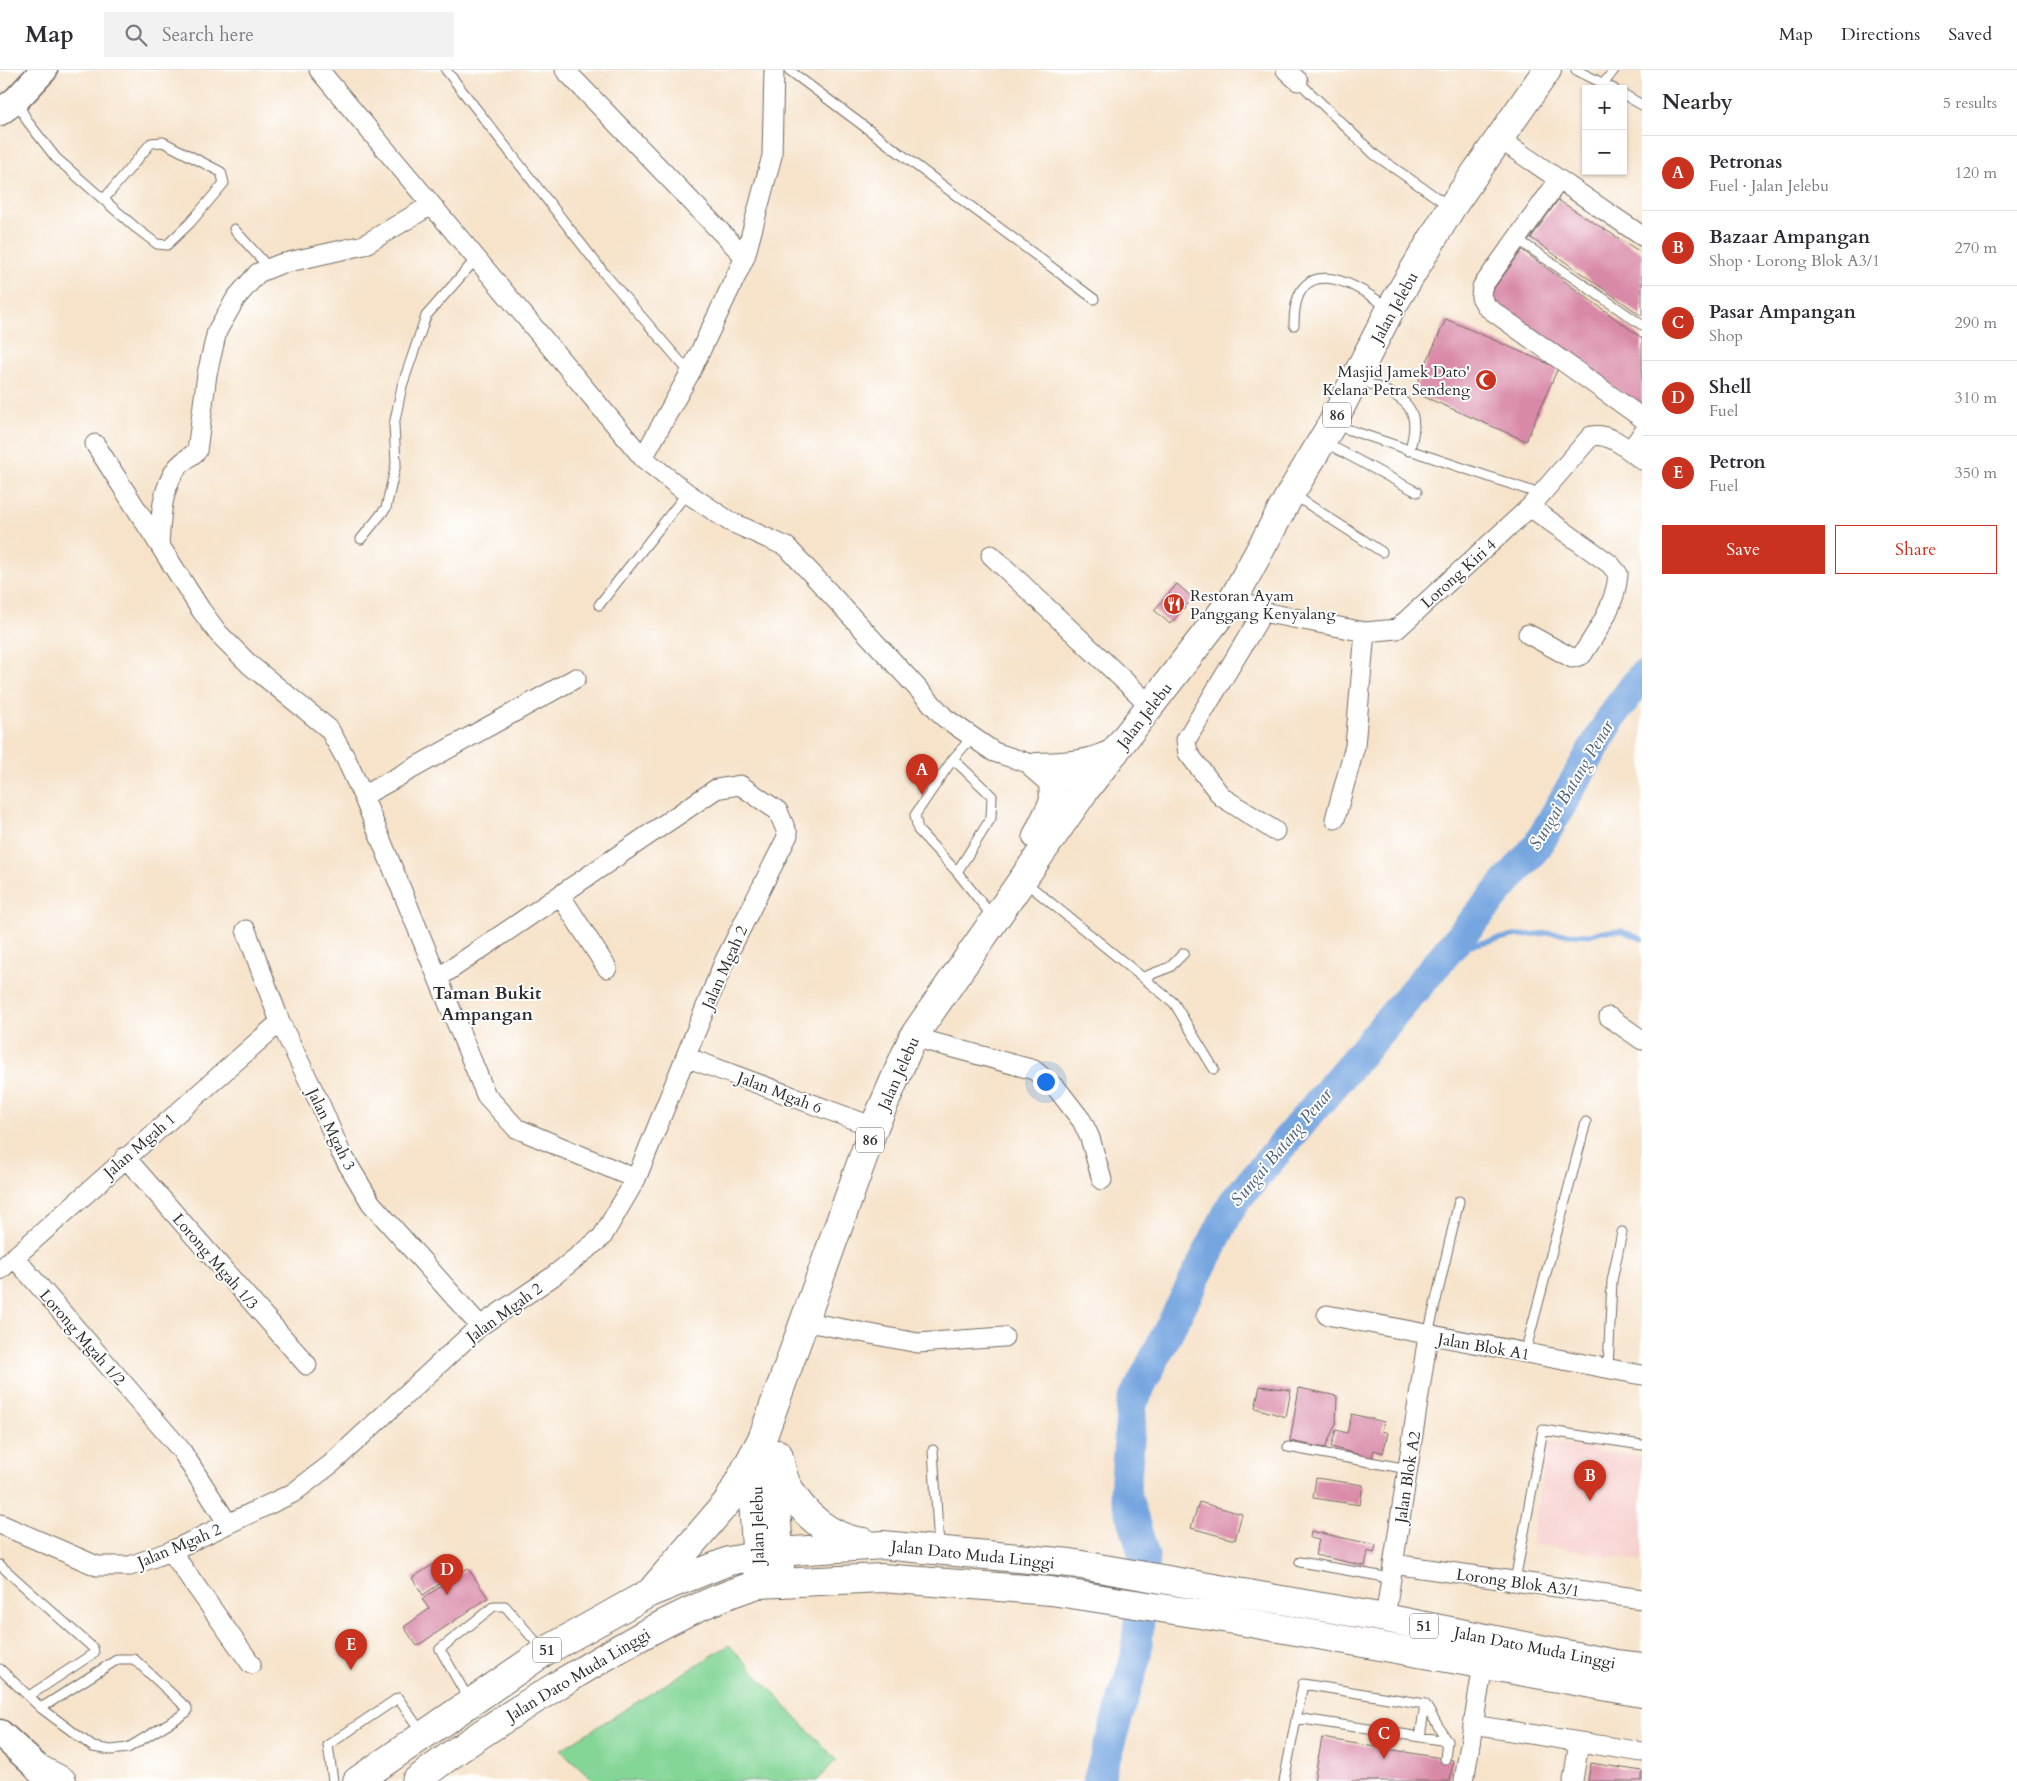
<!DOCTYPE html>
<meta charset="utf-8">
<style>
body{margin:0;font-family:Cardo,serif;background:#f2f2f3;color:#2b2b33}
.controls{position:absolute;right:15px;top:15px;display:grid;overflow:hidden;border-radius:0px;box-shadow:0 1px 4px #0004}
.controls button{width:45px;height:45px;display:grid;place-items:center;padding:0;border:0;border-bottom:1px solid #e1e1e2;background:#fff;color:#2b2b33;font:25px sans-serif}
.you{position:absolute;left:1045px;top:1011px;width:18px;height:18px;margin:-12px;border:4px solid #fff;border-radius:50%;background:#1a73e8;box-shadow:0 0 0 8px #1a73e833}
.badge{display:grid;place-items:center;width:32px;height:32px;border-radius:50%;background:#c8321e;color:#fff;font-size:16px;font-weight:700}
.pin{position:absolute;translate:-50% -41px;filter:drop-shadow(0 1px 2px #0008)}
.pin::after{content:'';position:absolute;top:26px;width:18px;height:15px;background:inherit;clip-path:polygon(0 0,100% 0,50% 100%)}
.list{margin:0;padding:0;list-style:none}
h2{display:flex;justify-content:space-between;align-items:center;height:65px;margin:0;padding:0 20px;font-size:21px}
h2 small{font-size:16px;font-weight:400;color:#7c7c81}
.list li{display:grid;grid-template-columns:32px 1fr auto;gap:15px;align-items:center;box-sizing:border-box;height:75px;padding:0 20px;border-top:1px solid #e1e1e2}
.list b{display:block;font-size:19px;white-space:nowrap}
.list p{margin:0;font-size:16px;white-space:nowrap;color:#7c7c81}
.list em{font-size:16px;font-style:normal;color:#7c7c81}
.actions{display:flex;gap:10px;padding:15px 20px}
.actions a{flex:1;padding:11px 0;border:1px solid #c8321e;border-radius:0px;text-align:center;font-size:18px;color:#c8321e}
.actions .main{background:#c8321e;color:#fff}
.icon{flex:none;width:28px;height:28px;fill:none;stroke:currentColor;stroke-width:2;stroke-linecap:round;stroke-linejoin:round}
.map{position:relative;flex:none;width:1642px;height:1711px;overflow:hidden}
header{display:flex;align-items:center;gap:30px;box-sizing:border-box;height:70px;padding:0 25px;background:#fff;border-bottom:1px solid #e1e1e2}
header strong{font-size:24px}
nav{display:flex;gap:28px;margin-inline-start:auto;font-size:18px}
.search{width:350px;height:45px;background:#f2f2f3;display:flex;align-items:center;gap:12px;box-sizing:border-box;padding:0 18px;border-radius:0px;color:#7c7c81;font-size:19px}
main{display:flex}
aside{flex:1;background:#fff}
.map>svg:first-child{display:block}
.built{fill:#f7d0ce}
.green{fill:#84d697;stroke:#588061}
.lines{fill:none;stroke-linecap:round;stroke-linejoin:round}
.stream{stroke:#76a6e0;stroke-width:5}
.river{stroke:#76a6e0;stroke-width:31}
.building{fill:#d989a8}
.service-casing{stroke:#726b63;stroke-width:11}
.minor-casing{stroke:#726b63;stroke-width:21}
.secondary-casing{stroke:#726b63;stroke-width:29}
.primary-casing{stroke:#726b63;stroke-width:30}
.trunk-casing{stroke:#726b63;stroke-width:30}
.service{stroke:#fff;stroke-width:9}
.minor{stroke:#fff;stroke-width:19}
.secondary{stroke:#fff;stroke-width:26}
.primary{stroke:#fff;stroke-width:28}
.trunk{stroke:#fff;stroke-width:28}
.labels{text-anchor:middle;stroke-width:4;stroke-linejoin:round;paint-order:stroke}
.shield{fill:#fff;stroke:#6b6b6b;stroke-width:1}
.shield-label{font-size:15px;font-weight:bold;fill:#2b2b2b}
.street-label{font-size:16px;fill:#2b2b2b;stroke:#fff}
.poi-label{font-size:16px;fill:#2b2b2b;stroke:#fff;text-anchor:end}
.water-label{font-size:18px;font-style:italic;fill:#495c73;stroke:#fff}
.neighbourhood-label{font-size:18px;font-weight:bold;fill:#2b2b2b;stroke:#fff}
</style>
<header>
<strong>Map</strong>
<div class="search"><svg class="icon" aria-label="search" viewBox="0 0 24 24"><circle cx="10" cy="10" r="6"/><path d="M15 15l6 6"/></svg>Search here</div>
<nav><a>Map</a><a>Directions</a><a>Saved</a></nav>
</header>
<main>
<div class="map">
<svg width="1642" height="1711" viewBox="0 0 1642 1711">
<rect width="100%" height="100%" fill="#fff"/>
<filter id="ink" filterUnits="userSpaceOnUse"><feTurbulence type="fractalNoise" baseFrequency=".02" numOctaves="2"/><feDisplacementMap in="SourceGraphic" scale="10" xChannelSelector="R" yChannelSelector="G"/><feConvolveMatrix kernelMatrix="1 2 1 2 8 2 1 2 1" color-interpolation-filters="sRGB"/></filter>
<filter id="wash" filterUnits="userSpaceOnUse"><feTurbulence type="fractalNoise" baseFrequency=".0096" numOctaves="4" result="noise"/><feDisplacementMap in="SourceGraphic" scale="20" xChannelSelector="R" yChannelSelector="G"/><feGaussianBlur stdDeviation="1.12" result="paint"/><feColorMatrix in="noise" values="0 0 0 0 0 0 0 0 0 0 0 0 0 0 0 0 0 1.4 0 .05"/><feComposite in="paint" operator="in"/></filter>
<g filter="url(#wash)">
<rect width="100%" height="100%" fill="#f6e3ca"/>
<path class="built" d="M1548 1372 1642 1387V1492L1531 1474Z"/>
<path class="green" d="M729 1575 836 1690 817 1711H595L560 1680Z"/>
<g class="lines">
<path class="stream" d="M1448 880 1513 866 1549 863 1590 865 1602 861H1622L1642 869"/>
<path class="river" d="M1098 1711 1136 1587 1144 1486 1125 1421 1132 1333 1233 1133 1538 775 1614 643 1642 606"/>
</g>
<g id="blocks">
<path class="building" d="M1558 130 1642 183V246L1531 168Z
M1522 180 1642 268V337L1487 228Z
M1446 249 1558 298 1526 371 1413 322Z
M1177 514 1193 528 1170 554 1154 540Z
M1260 1316 1291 1320 1286 1347 1255 1338Z
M1299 1318 1337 1326 1336 1353 1325 1378 1290 1371Z
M1352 1344 1384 1352 1382 1361 1388 1363 1383 1383 1374 1380 1372 1388 1331 1377 1336 1360 1347 1363Z
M1316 1408 1363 1415 1360 1435 1313 1428Z
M1199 1432 1242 1444 1235 1470 1191 1458Z
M1311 1461 1376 1475 1374 1483 1368 1481 1365 1496 1315 1485 1319 1470 1310 1468Z
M437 1492 448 1508 423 1525 412 1508Z
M468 1498 488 1528 417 1576 404 1557 429 1539 422 1529Z
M1322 1668 1453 1690 1450 1711H1314Z
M1591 1693 1642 1701V1711H1588Z"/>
</g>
</g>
<g filter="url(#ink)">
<use href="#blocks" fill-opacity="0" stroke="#726b63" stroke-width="1"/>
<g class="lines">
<g class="service-casing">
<path id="service" d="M446 0 604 203 690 303
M789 0 1094 229
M1576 0 1614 19
M1298 11 1375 85 1449 136
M1604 13 1614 0
M1623 24 1642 35
M17 32 28 52 56 88 136 158 157 174 167 175 190 153 224 113 221 102 163 72 151 73 104 129
M234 159 270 199
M1517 169 1642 255
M1294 255C1294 182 1350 209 1388 238
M1359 309C1398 327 1426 331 1409 381
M1335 355 1540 424
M1324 372 1417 422
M1294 425 1382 482
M361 469 386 438 396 394 394 355 402 316 426 246 476 189
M599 535 687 423
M972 667 953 689 915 745 918 760 957 802 992 846
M953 689 992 726 991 748 957 802
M1024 811 1174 933 1214 999
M1144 907 1170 897 1184 883
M1428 1265 1459 1131
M1525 1283 1586 1052
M1608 1298 1612 1211 1622 1162
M1288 1377 1408 1399
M933 1380 939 1478
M1300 1492 1391 1508
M0 1495 93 1578 94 1583 29 1626
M1515 1511 1543 1360 1642 1375
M0 1599 41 1638 93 1677 111 1680 128 1678 187 1642V1638L134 1589H118L41 1638
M469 1630 440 1579 494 1536H505L543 1580
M1296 1648 1447 1671
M1420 1667 1425 1634
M333 1711 328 1675 398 1628 422 1663
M1284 1711 1303 1614 1425 1634 1447 1671 1445 1689"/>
</g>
<g class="minor-casing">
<path id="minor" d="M319 0 643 388 687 423 729 451 787 477 945 648 994 682 1056 702 1085 720
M565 0 745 187
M1286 0 1298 11
M1498 68 1642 166
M1559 110 1482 217 1481 227 1487 237 1642 348
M95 374 201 540 218 563 250 595 329 659 346 689 363 726 486 1025 516 1058 636 1109
M1630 381 1642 364
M643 388 690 303 745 187 772 86 774 0
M159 474C161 449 161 421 176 399 181 392 190 387 197 381L207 304 217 261 236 228 258 203 280 194 364 175 431 135
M991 485 1151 636
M1235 526 1263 542 1365 562 1397 559 1530 437 1591 366C1610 362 1627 379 1642 390
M1263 542 1186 670 1188 683 1222 727 1275 761
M1528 564 1572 588 1582 585C1598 561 1616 534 1618 504L1610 494 1530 437
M363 726 576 608
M1335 749 1355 676 1365 562
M560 825 607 898
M246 860 280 952 321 1036 340 1081 371 1133 480 1256
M1609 947 1642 970
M913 967 1034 1000 1058 1020 1082 1051 1090 1068 1102 1110
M686 987 874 1057
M125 1087 307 1295
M14 1187 181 1380 228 1454
M0 1200 280 952
M1327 1245 1642 1305
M802 1251 918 1273 1004 1267
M0 1454 97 1496H130L171 1481 293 1423 331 1394 480 1256 552 1207 602 1167 636 1109 724 892 788 765 778 741 740 715 716 719 438 908
M171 1481 251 1594
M1393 1494 1642 1529
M1385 1548 1428 1266
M1473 1655 1642 1682
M1464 1711 1483 1595
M1573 1711 1579 1672"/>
</g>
<g class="secondary-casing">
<path id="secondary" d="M0 42 16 30 44 0
M0 1663 52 1711"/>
</g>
<g class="primary-casing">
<path id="primary" d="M1037 697 1053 711 1054 731 1037 766
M1037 697C1065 696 1091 696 1115 682
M778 1385 775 1420 781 1513
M758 1511 753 1429 762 1369 874 1057 913 967 1085 720 1235 526 1291 423 1332 354 1390 240 1451 138 1547 0"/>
</g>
<g class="trunk-casing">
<path id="trunk" d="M778 1384C781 1394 782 1406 787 1415 802 1444 830 1468 863 1472
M654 1518 729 1430 762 1369
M39 1699 62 1711
M357 1711 544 1582 649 1523 729 1491 778 1482 883 1475 1070 1493 1385 1548 1616 1594 1642 1597
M416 1711C462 1675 508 1646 558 1615 622 1576 686 1537 758 1514L882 1508 1051 1521 1206 1545 1642 1623"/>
</g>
<use href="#service" class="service"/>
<use href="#minor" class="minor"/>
<use href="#secondary" class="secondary"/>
<use href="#primary" class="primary"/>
<use href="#trunk" class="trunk"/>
</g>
</g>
<defs>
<g id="mosque-disc" transform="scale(1.125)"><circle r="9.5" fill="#c8321e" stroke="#fff"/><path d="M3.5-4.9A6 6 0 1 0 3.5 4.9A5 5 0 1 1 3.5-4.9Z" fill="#fff"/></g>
<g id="restaurant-disc" transform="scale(1.125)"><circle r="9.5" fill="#c8321e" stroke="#fff"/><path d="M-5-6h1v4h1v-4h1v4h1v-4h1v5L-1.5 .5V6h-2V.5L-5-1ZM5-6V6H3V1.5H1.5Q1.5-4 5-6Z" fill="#fff"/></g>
</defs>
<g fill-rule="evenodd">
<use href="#mosque-disc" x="1486" y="310"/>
<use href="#restaurant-disc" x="1174" y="534"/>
</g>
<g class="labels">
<g class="shield">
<rect x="1323" y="332.5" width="28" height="25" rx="4"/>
<rect x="856" y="1057.5" width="28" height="25" rx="4"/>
<rect x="1410" y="1543.5" width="28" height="25" rx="4"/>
<rect x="533" y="1567.5" width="28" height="25" rx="4"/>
</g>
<g class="shield-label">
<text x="1337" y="350">86</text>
<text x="870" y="1075">86</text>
<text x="1424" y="1561">51</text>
<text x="547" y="1585">51</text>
</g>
<g class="street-label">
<text transform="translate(1394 237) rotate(-61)" y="6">Jalan Jelebu</text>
<text transform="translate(1458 503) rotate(-42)" y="6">Lorong Kiri 4</text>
<text transform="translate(1144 645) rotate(-52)" y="6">Jalan Jelebu</text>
<text transform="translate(724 897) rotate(-66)" y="6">Jalan Mgah 2</text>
<text transform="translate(898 1003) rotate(-66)" y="6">Jalan Jelebu</text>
<text transform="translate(780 1022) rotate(21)" y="6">Jalan Mgah 6</text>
<text transform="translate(332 1059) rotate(64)" y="6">Jalan Mgah 3</text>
<text transform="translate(139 1075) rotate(-41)" y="6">Jalan Mgah 1</text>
<text transform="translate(216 1191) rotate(49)" y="6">Lorong Mgah 1/3</text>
<text transform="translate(504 1242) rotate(-36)" y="6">Jalan Mgah 2</text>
<text transform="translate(83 1267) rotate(49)" y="6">Lorong Mgah 1/2</text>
<text transform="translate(1484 1276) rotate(10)" y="6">Jalan Blok A1</text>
<text transform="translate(1407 1407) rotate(-81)" y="6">Jalan Blok A2</text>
<text transform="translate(757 1455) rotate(-91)" y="6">Jalan Jelebu</text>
<text transform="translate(179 1475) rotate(-23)" y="6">Jalan Mgah 2</text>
<text transform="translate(973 1484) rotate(6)" y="6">Jalan Dato Muda Linggi</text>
<text transform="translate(1518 1512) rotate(8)" y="6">Lorong Blok A3/1</text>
<text transform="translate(1535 1577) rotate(11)" y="6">Jalan Dato Muda Linggi</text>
<text transform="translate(578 1604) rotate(-31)" y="6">Jalan Dato Muda Linggi</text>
</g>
<g class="poi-label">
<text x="1470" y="307">Masjid Jamek Dato'<tspan x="1470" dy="18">Kelana Petra Sendeng</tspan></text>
<text x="1190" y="531" text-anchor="start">Restoran Ayam<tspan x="1190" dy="18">Panggang Kenyalang</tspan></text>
</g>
<g class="water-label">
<text transform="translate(1571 715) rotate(-59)" y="6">Sungai Batang Penar</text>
<text transform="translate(1281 1077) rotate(-50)" y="6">Sungai Batang Penar</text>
</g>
<g class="neighbourhood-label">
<text x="487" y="929">Taman Bukit<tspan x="487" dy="21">Ampangan</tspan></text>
</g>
</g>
</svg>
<div class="controls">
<button>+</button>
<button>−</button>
</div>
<div class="you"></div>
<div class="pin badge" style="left:922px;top:725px">A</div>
<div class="pin badge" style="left:1590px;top:1431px">B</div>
<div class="pin badge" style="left:1384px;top:1689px">C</div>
<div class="pin badge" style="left:447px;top:1525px">D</div>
<div class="pin badge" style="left:351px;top:1600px">E</div>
</div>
<aside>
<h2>Nearby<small>5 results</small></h2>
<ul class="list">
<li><span class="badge">A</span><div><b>Petronas</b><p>Fuel · Jalan Jelebu</p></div><em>120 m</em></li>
<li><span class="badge">B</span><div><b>Bazaar Ampangan</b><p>Shop · Lorong Blok A3/1</p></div><em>270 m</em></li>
<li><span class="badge">C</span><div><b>Pasar Ampangan</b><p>Shop</p></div><em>290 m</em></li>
<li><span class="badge">D</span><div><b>Shell</b><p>Fuel</p></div><em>310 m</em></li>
<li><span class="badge">E</span><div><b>Petron</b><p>Fuel</p></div><em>350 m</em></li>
</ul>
<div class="actions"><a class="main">Save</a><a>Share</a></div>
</aside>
</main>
